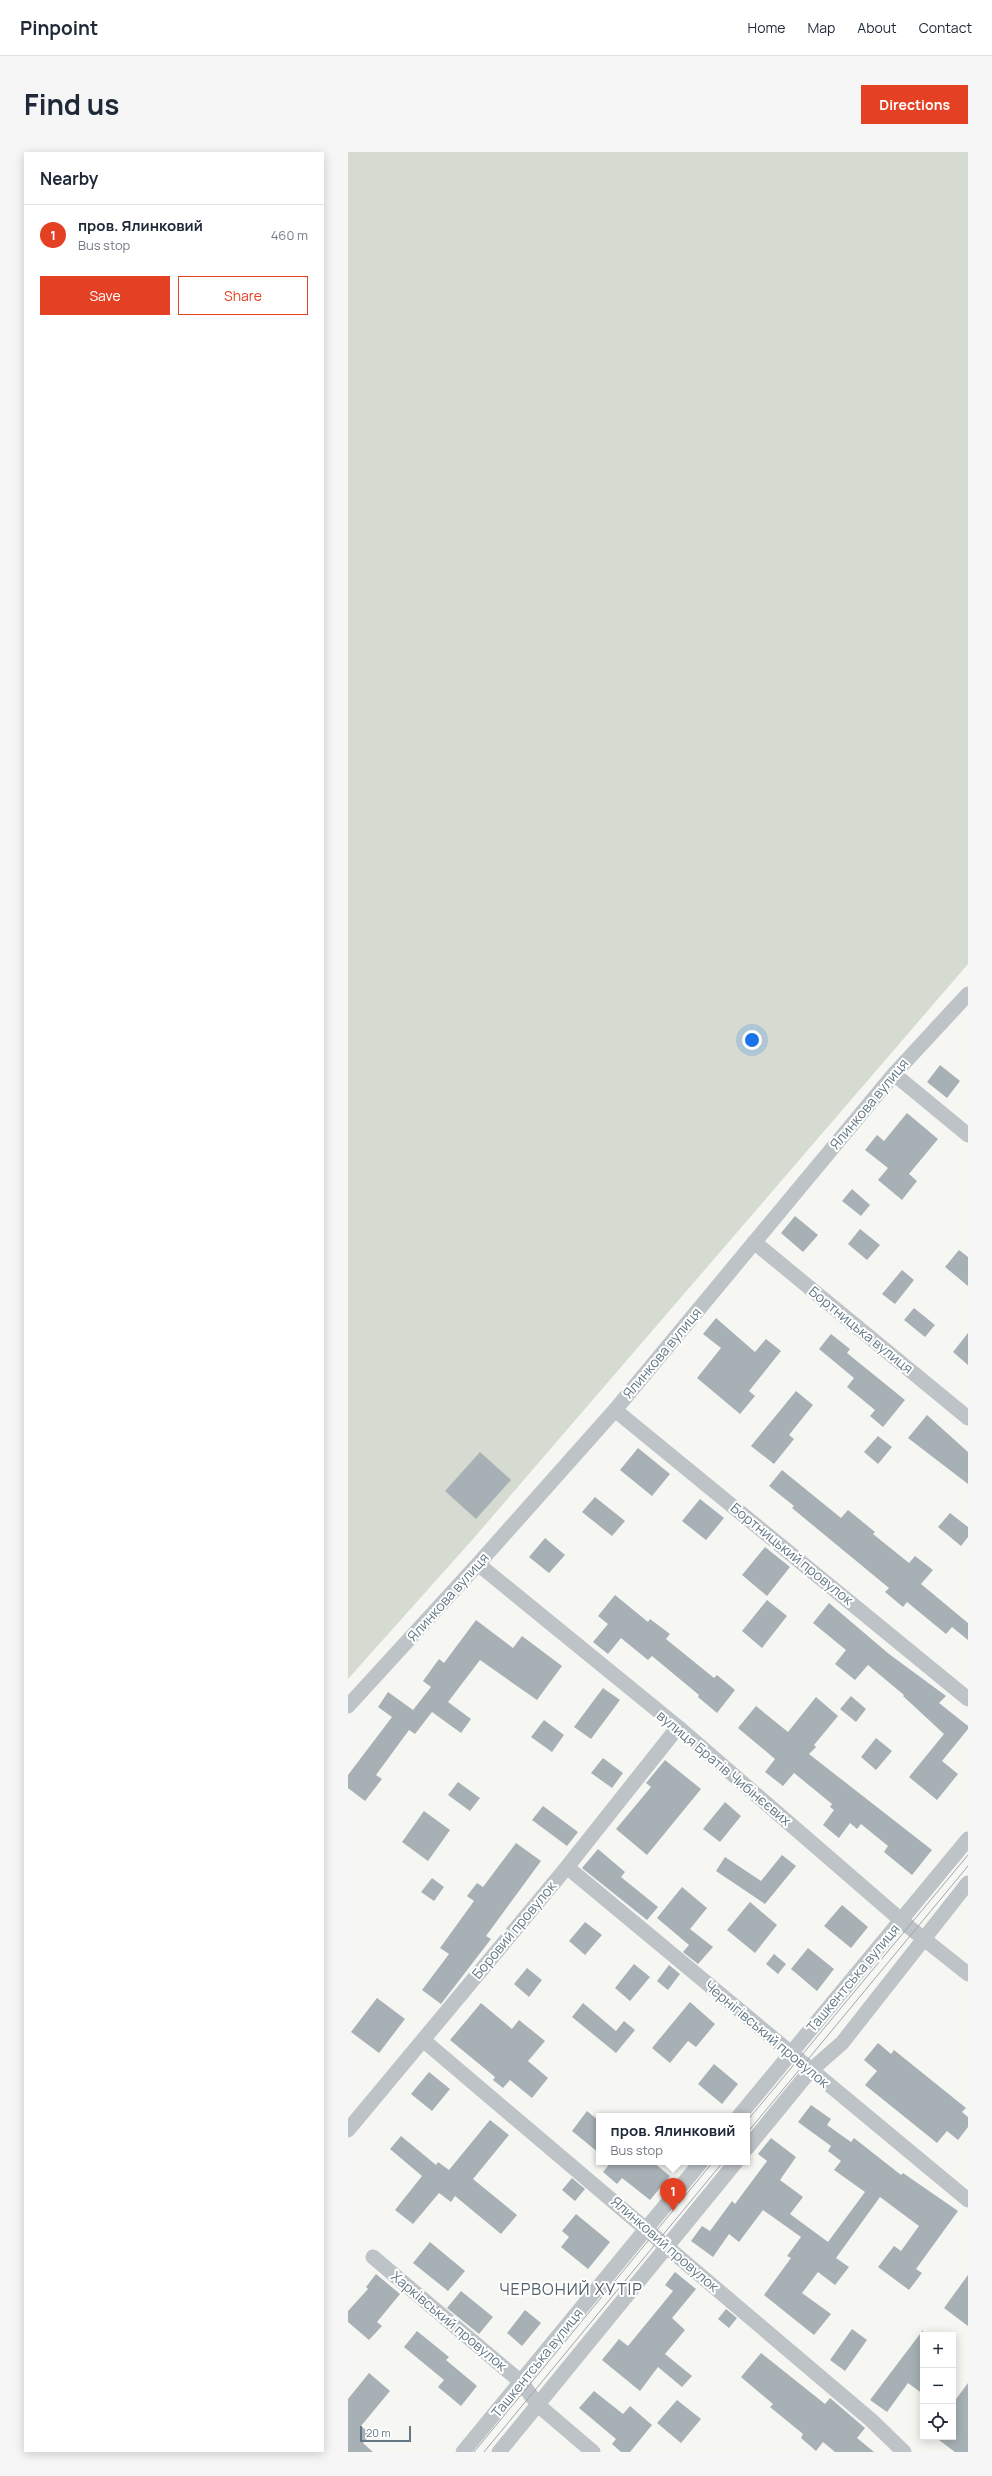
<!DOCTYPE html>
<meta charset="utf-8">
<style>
body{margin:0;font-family:Manrope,sans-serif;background:#f6f6f7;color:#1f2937}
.controls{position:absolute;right:12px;bottom:12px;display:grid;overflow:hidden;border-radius:0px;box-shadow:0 2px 10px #0003}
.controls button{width:36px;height:36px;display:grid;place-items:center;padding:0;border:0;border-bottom:1px solid #e0e1e3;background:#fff;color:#1f2937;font:20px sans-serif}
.scale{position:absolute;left:12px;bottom:10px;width:51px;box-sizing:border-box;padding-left:4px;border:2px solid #647884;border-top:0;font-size:11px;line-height:14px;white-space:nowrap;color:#647884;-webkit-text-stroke:3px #fff;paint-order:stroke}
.you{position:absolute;left:404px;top:888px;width:14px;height:14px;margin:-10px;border:3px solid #fff;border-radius:50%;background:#1a73e8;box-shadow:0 0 0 6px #1a73e833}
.badge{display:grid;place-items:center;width:26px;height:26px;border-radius:50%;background:#e44024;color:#fff;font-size:13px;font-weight:700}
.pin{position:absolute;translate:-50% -33px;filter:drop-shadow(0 1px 2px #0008)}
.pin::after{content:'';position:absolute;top:21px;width:14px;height:12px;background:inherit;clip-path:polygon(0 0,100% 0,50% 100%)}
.popup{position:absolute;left:248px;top:1961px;width:154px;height:52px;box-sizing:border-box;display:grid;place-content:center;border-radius:0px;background:#fff;filter:drop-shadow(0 1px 3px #0005);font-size:13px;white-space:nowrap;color:#747a83}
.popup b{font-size:15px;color:#1f2937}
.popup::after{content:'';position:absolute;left:50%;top:100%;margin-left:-8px;border:8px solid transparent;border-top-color:#fff}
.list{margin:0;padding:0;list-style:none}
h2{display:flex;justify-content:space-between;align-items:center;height:52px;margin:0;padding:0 16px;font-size:17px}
h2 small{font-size:13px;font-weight:400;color:#747a83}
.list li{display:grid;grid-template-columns:26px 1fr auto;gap:12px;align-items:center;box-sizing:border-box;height:60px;padding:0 16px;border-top:1px solid #e0e1e3}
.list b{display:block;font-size:15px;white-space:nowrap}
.list p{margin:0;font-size:13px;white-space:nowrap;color:#747a83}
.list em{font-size:13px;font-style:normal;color:#747a83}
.actions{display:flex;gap:8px;padding:12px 16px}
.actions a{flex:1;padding:9px 0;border:1px solid #e44024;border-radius:0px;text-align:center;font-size:14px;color:#e44024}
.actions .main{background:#e44024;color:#fff}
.icon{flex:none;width:22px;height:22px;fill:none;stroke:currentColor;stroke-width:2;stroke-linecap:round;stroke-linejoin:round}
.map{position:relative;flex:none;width:620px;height:2300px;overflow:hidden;border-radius:0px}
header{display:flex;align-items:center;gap:24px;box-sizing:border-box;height:56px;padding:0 20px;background:#fff;border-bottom:1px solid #e0e1e3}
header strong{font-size:19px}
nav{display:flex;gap:22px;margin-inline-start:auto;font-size:14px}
.intro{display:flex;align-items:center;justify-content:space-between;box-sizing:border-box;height:96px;padding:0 24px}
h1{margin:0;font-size:28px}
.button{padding:10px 18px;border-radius:0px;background:#e44024;color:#fff;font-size:14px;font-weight:700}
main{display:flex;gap:24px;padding:0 24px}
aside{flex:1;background:#fff;border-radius:0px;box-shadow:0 2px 10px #0003}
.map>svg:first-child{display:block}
.green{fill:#d6dbd1}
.building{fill:#a7b1b5}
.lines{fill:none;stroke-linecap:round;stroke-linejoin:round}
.street{stroke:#bec3c7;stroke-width:15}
.tram{stroke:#9fa7ac;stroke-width:1}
.labels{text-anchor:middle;stroke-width:4;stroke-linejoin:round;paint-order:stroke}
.street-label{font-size:14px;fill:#647884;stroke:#fff}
.quarter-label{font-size:16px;letter-spacing:1px;fill:#526169;stroke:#fff}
</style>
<header>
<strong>Pinpoint</strong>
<nav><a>Home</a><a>Map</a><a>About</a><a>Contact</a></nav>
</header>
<div class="intro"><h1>Find us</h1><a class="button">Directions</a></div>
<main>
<aside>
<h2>Nearby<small></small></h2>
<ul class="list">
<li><span class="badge">1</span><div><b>пров. Ялинковий</b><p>Bus stop</p></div><em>460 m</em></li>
</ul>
<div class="actions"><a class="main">Save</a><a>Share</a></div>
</aside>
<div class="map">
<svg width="620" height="2300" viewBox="0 0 620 2300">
<rect width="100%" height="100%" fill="#f6f6f2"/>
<path class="green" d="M0 0H620V812L125 1387 0 1527Z"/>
<path class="building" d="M592 913 612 929 599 946 579 930Z
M559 961 590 987 561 1022 569 1029 554 1048 530 1028 540 1016 517 998 529 983 536 989Z
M504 1037 522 1053 513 1064 494 1049Z
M447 1064 470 1083 455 1100 433 1081Z
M512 1077 532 1093 519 1108 500 1092Z
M611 1098 620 1105V1134L597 1115Z
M554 1118 566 1128 547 1152 534 1142Z
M566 1156 587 1173 577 1185 556 1168Z
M368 1166 407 1200 418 1187 433 1199 401 1239 407 1244 392 1262 349 1226 373 1196 355 1182Z
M620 1181V1213L605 1200Z
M483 1182 502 1197 499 1201 557 1248 535 1275 522 1264 527 1258 499 1235 506 1226 471 1197Z
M448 1239 465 1253 441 1283 446 1287 426 1312 403 1294Z
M579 1263 620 1300V1332L560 1286Z
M530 1284 544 1295 530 1312 516 1300Z
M290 1296 322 1322 304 1344 272 1318Z
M132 1300 163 1328 128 1367 97 1339Z
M434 1318 493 1366 500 1358 527 1380 525 1382 561 1411 567 1404 585 1418 573 1432 620 1471V1488L604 1475 598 1482 559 1450 555 1455 537 1440 541 1436 444 1356 446 1354 421 1334Z
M247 1345 277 1369 264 1384 234 1360Z
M352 1347 376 1366 358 1388 334 1369Z
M602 1361 620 1375V1385L613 1394 590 1375Z
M197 1386 217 1403 201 1421 181 1405Z
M417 1395 442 1415 419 1444 394 1423Z
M267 1443 300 1470 302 1467 322 1482 318 1487 366 1526 369 1523 387 1538 369 1561 350 1545 351 1543 304 1504 300 1508 273 1486 260 1502 245 1490 260 1472 250 1464Z
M419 1448 439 1464 414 1496 394 1479Z
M481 1451 541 1502 598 1544 591 1551 620 1574V1577L594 1609 610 1622 589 1648 561 1625 596 1582 555 1544 556 1543 520 1513 507 1528 487 1512 498 1498 465 1471Z
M128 1468 165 1496 174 1484 214 1514 189 1548 132 1508 100 1550 123 1567 113 1581 84 1560 67 1582 61 1578 28 1623 34 1627 17 1649 0 1636V1623L44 1565 30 1555 40 1540 65 1558 83 1535 75 1529 91 1507 96 1511Z
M255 1536 272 1548 243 1587 226 1575Z
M503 1544 518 1557 508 1570 492 1557Z
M468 1545 490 1564 466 1593 468 1595 461 1602 584 1698 564 1723 536 1700 540 1694 513 1672 509 1677 502 1671 491 1686 475 1673 486 1658 482 1655 484 1652 446 1621 435 1634 417 1620 427 1607 390 1576 408 1554 440 1580Z
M196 1568 216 1583 204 1600 183 1585Z
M528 1586 544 1599 528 1618 513 1605Z
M255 1606 275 1621 264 1636 243 1621Z
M317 1608 353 1637 299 1703 268 1677 303 1635 298 1631Z
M110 1630 132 1646 122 1659 100 1643Z
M377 1650 393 1664 372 1690 355 1677Z
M195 1654 230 1680 219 1694 184 1668Z
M76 1659 102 1678 80 1709 54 1690Z
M168 1691 193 1709 138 1784 143 1787 93 1852 74 1838 101 1802 92 1796 126 1749 119 1744 129 1731 135 1735Z
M250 1697 277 1720 273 1725 310 1755 299 1768 234 1716Z
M434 1703 448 1714 417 1752 368 1719 377 1705 413 1729Z
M84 1726 96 1735 86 1749 73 1740Z
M334 1735 359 1756 342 1777 365 1795 350 1812 335 1800 341 1793 309 1766Z
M402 1750 429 1773 407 1801 379 1778Z
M494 1753 520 1775 503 1796 476 1774Z
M237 1770 254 1783 237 1803 221 1789Z
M460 1796 486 1817 469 1839 443 1817Z
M426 1802 438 1812 430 1822 418 1812Z
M286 1812 302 1825 282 1849 267 1836Z
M321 1813 332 1822 320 1838 309 1829Z
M179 1816 194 1828 181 1845 166 1832Z
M29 1846 57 1867 31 1901 3 1880Z
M342 1850 367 1872 348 1895 340 1889 322 1911 304 1896Z
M133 1851 164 1877 171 1868 197 1889 180 1909 200 1926 184 1946 162 1928 155 1936 145 1928 147 1925 102 1888Z
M235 1851 268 1879 276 1869 287 1878 268 1901 224 1865Z
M530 1891 543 1902 546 1898 618 1956 614 1960 620 1965V1975L610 1988 599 1979 589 1991 517 1933 529 1919 516 1908Z
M366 1912 390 1932 374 1952 350 1932Z
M81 1920 102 1937 84 1959 63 1942Z
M463 1953 483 1967 479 1973 503 1990 506 1986 553 2023 555 2021 610 2059 568 2117 574 2121 561 2138 530 2115 546 2094 553 2099 571 2074 532 2045 488 2106 501 2115 487 2133 470 2120 454 2141 483 2162 466 2183 416 2143 443 2106 439 2104 453 2085 415 2058 391 2090 381 2082 365 2105 343 2089 354 2074 362 2079 384 2049 387 2052 419 2009 410 2002 423 1986 448 2005 432 2028 455 2045 442 2062 480 2090 517 2040 486 2018 493 2009 480 1999 483 1994 450 1970Z
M239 1959 251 1969V2001L224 1979Z
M142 1968 161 1983 125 2027 169 2063 153 2082 107 2044 103 2050 91 2041 65 2072 47 2058 74 2024 42 1997 53 1984 88 2013 90 2010 101 2018Z
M263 2010H305L322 2024 302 2048 274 2026 269 2032 255 2020Z
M224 2026 237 2037 227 2049 214 2038Z
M228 2062 262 2090 240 2117 213 2095 221 2085 214 2079Z
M82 2090 117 2119 100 2139 65 2111Z
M327 2120 348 2137 324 2166 337 2178 317 2202 344 2224 334 2235 310 2215 292 2239 254 2208 271 2187 280 2194 325 2139 317 2133Z
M28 2122 52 2142 29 2170 34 2174 21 2188 0 2170V2159L20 2137 18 2135Z
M620 2123V2174L596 2156Z
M113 2139 145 2165 131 2182 99 2156Z
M378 2157 389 2166 381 2176 370 2167Z
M177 2158 193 2171 174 2194 159 2181Z
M504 2177 519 2188 497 2219 482 2208Z
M575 2178V2242L560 2231 539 2260 522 2248Z
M69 2179 101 2205 98 2208 129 2234 113 2254 90 2235 96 2228 56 2195Z
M413 2201 477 2252 482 2246 517 2276 509 2286 526 2300H487L475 2290 468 2299 453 2286 455 2282 422 2255 425 2252 393 2225Z
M21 2221 42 2239 13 2274 23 2282 15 2291 25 2300H0V2247Z
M620 2231V2300H607L587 2285H605V2251Z
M246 2239 275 2262 282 2254 304 2273 282 2300H273L264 2292 268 2287 231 2256Z
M329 2248 353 2267 333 2291 309 2271Z"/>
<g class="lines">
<path class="street" d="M546 922 620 983
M406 1090 620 1266
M267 1258 620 1547
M130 1412 330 1575 561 1775 620 1822
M0 1554 130 1412 267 1258 546 922 620 842
M219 1715 620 2048
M75 1888 523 2268 556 2300
M391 1964 620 1687
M0 1978 219 1715 330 1575
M399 1996 462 1919 494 1891 620 1731
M25 2105 173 2230 190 2253 245 2300
M115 2300 353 2010
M151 2300 388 2010"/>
<path class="tram" d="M399 1969 620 1703
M399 1981 620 1714
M126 2300 365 2010
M136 2300 375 2010"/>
</g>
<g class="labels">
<g class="street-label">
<text transform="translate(521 952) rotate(-50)" y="5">Ялинкова вулиця</text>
<text transform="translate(513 1178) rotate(39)" y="5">Бортницька вулиця</text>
<text transform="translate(314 1201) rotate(-50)" y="5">Ялинкова вулиця</text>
<text transform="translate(444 1402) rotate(39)" y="5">Бортницький провулок</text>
<text transform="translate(100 1445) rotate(-48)" y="5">Ялинкова вулиця</text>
<text transform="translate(376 1616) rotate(40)" y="5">вулиця Братів Чибінєєвих</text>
<text transform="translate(166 1778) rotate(-50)" y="5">Боровий провулок</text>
<text transform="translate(505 1826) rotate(-50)" y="5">Ташкентська вулиця</text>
<text transform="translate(419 1882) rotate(40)" y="5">Чернігівський провулок</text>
<text transform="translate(317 2092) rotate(41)" y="5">Ялинковий провулок</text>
<text transform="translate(101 2169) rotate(40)" y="5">Харківський провулок</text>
<text transform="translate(189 2211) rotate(-51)" y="5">Ташкентська вулиця</text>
</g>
<g class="quarter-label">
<text x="223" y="2143">ЧЕРВОНИЙ ХУТІР</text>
</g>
</g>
</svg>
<div class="controls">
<button>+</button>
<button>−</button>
<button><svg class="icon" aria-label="locate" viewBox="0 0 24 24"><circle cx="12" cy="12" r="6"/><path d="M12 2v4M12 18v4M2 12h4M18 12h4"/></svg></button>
</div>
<div class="scale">20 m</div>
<div class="you"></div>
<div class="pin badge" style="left:325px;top:2059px">1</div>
<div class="popup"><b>пров. Ялинковий</b>Bus stop</div>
</div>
</main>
